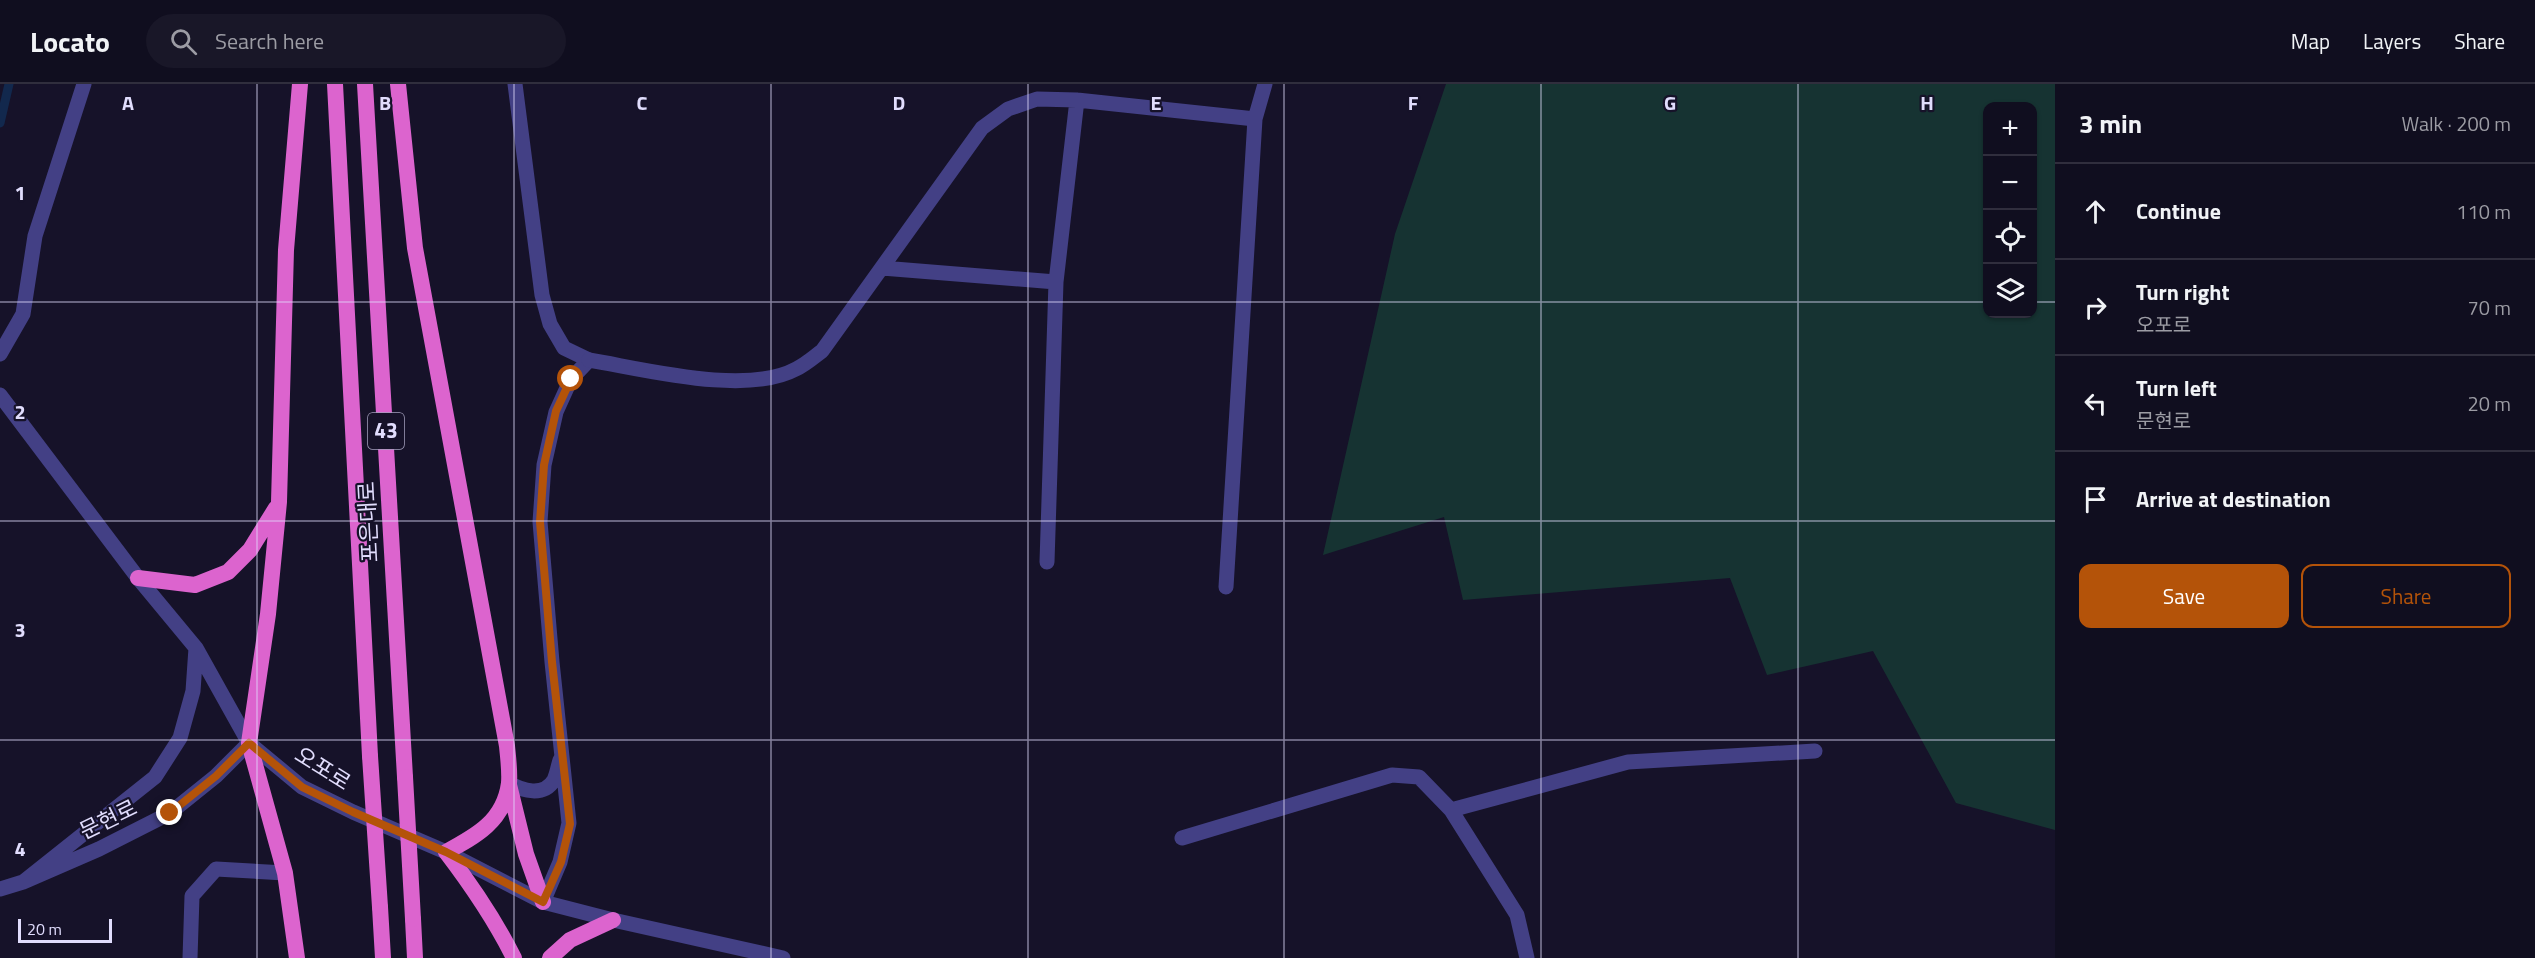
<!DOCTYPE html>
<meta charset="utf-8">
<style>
body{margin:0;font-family:"Titillium Web","Noto Sans KR",sans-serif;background:#191728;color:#f1f3f6}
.controls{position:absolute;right:18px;top:18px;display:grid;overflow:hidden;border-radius:12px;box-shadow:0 2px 4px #0004}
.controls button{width:54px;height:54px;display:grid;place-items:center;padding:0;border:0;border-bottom:2px solid #302e3d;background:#100e1f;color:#f1f3f6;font:30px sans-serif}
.scale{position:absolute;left:18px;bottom:15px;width:94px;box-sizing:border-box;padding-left:6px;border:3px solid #e1ddfd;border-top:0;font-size:16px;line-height:21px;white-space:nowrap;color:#e1ddfd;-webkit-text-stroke:4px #161229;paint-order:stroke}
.stop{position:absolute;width:18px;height:18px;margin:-14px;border:4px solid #b45309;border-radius:50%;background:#fff}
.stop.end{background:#b45309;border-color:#fff;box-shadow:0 2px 6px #0008}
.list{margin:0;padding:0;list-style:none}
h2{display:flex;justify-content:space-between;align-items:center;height:78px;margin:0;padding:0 24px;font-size:26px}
h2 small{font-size:20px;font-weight:400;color:#9c9ca4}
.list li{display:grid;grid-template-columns:39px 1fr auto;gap:18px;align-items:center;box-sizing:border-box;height:96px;padding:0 24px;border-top:2px solid #302e3d}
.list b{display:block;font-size:22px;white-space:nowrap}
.list p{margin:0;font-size:20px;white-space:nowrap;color:#9c9ca4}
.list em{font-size:20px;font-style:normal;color:#9c9ca4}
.actions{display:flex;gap:12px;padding:18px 24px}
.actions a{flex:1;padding:14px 0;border:2px solid #b45309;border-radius:12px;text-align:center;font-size:21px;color:#b45309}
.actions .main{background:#b45309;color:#fff}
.icon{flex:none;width:33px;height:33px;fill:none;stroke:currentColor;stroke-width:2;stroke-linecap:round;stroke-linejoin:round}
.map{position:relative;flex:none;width:2055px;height:874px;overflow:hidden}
header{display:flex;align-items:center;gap:36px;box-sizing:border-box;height:84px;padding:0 30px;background:#100e1f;border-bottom:2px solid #302e3d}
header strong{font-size:28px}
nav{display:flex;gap:33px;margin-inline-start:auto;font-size:21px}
.search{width:420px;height:54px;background:#191728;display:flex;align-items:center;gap:15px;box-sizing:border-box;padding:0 21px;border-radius:33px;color:#9c9ca4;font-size:22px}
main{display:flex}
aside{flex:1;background:#100e1f}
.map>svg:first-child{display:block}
.green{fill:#163332;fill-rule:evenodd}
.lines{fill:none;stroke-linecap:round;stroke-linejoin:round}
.stream{stroke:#12284d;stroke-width:9}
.service{stroke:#434085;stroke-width:15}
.minor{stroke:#434085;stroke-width:15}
.tertiary{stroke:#434085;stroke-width:15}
.trunk{stroke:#dc64ce;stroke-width:16}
.trunk-bridge{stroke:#dc64ce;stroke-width:16}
.route{stroke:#b45309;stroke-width:8}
.grid{fill:none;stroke:#e1ddfd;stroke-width:1.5;stroke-opacity:0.55}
.labels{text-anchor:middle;stroke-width:4.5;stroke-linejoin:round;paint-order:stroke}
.shield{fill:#161229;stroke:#a4a0bd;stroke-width:1.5}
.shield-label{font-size:21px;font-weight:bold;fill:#e1ddfd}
.street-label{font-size:22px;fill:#e1ddfd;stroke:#161229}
.grid-label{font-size:20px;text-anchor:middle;font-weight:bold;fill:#e1ddfd;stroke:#161229;stroke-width:4.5;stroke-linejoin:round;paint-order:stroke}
</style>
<header>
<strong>Locato</strong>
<div class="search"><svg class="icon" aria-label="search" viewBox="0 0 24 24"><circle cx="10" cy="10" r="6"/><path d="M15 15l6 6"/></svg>Search here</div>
<nav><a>Map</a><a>Layers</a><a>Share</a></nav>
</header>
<main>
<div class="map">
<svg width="2055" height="874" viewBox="0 0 2055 874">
<rect width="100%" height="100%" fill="#161229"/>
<path class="green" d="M1446 0H2055V746L1956 719 1873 567 1767 591 1730 494 1463 516 1444 433 1323 471 1395 150ZM1988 22H2032V230H1988Z"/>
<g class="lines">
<path class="stream" d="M0 39 9 0"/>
<path class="service" d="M515 0 542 211 550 240 564 264 589 276 571 295 556 328 544 381 540 438 552 578 569 739 560 778 543 818
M0 270 23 230 35 152 84 0
M509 699C522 707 544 713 554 696 557 690 558 682 560 676
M1451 726 1628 678 1815 667
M1182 754 1392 691 1419 693 1451 726 1517 831 1527 874
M190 874 192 812 216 785 285 789"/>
<path class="minor" d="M882 184 1056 198
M589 276C644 285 746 312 796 285 805 281 814 273 822 267L982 44 1008 25 1037 15 1077 16 1255 35
M1047 478 1056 198 1077 16
M1226 503 1255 35 1265 0"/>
<path class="tertiary" d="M0 311 138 494 196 564 249 659 302 703 353 728 446 768 543 818 613 836 783 874
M23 798 155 693 180 654 193 607 196 564
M0 805 23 798 99 765 170 729 216 692 249 659"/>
<path class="trunk" d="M335 0 370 672
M365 0 405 693
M398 0 415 164 507 662C508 673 510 687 509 699 504 737 476 752 446 768 472 802 495 836 514 874
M138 494 195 501 228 488 250 466 276 424
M509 701 526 770 543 818
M380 823 383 874
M413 835 415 874
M297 874 285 789 249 659 268 530 279 418 286 166 300 0
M550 874 570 856 613 836"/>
<path class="trunk-bridge" d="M370 672 380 823
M405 693 413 835"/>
</g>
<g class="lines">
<path class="route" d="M170 729 216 692 249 659 302 703 353 728 446 768 543 818 561 778 570 740 552 578 540 438 544 381 556 327 571 295"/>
</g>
<path class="grid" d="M257 0V874M514 0V874M771 0V874M1028 0V874M1284 0V874M1541 0V874M1798 0V874M0 218H1988M2032 218H2055M0 437H2055M0 656H2055"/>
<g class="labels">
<rect class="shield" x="368" y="329" width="36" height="36" rx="4.5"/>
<g class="shield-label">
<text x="386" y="354">43</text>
</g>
<g class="street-label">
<text transform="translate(368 438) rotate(-93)" y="8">포은대로</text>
<text transform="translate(323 684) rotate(32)" y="8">오포로</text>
<text transform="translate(108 735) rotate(-26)" y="8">문현로</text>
</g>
</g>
<g class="grid-label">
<text x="128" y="26">A</text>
<text x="385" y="26">B</text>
<text x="642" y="26">C</text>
<text x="899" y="26">D</text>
<text x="1156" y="26">E</text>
<text x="1413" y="26">F</text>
<text x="1670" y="26">G</text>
<text x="1927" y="26">H</text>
<text x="20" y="116">1</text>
<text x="20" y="335">2</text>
<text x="20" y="553">3</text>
<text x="20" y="772">4</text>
</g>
</svg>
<div class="controls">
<button>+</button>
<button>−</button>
<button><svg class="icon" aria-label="locate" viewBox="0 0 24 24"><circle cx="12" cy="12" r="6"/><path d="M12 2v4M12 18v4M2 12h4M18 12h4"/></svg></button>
<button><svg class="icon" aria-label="layers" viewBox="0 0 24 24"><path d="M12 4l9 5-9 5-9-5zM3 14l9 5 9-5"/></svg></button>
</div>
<div class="scale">20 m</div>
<div class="stop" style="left:571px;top:295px"></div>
<div class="stop end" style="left:170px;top:729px"></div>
</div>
<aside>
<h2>3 min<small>Walk · 200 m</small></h2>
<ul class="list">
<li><svg class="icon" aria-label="ahead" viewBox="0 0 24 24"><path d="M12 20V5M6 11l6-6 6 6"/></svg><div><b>Continue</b></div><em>110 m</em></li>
<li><svg class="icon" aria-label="right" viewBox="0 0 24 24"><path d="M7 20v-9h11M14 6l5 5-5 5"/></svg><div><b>Turn right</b><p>오포로</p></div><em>70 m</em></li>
<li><svg class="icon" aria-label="left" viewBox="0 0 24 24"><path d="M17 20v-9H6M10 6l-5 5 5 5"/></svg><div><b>Turn left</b><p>문현로</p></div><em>20 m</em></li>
<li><svg class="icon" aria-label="arrive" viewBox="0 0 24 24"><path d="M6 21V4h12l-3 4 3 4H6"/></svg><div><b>Arrive at destination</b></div></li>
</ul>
<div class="actions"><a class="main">Save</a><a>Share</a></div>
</aside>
</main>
